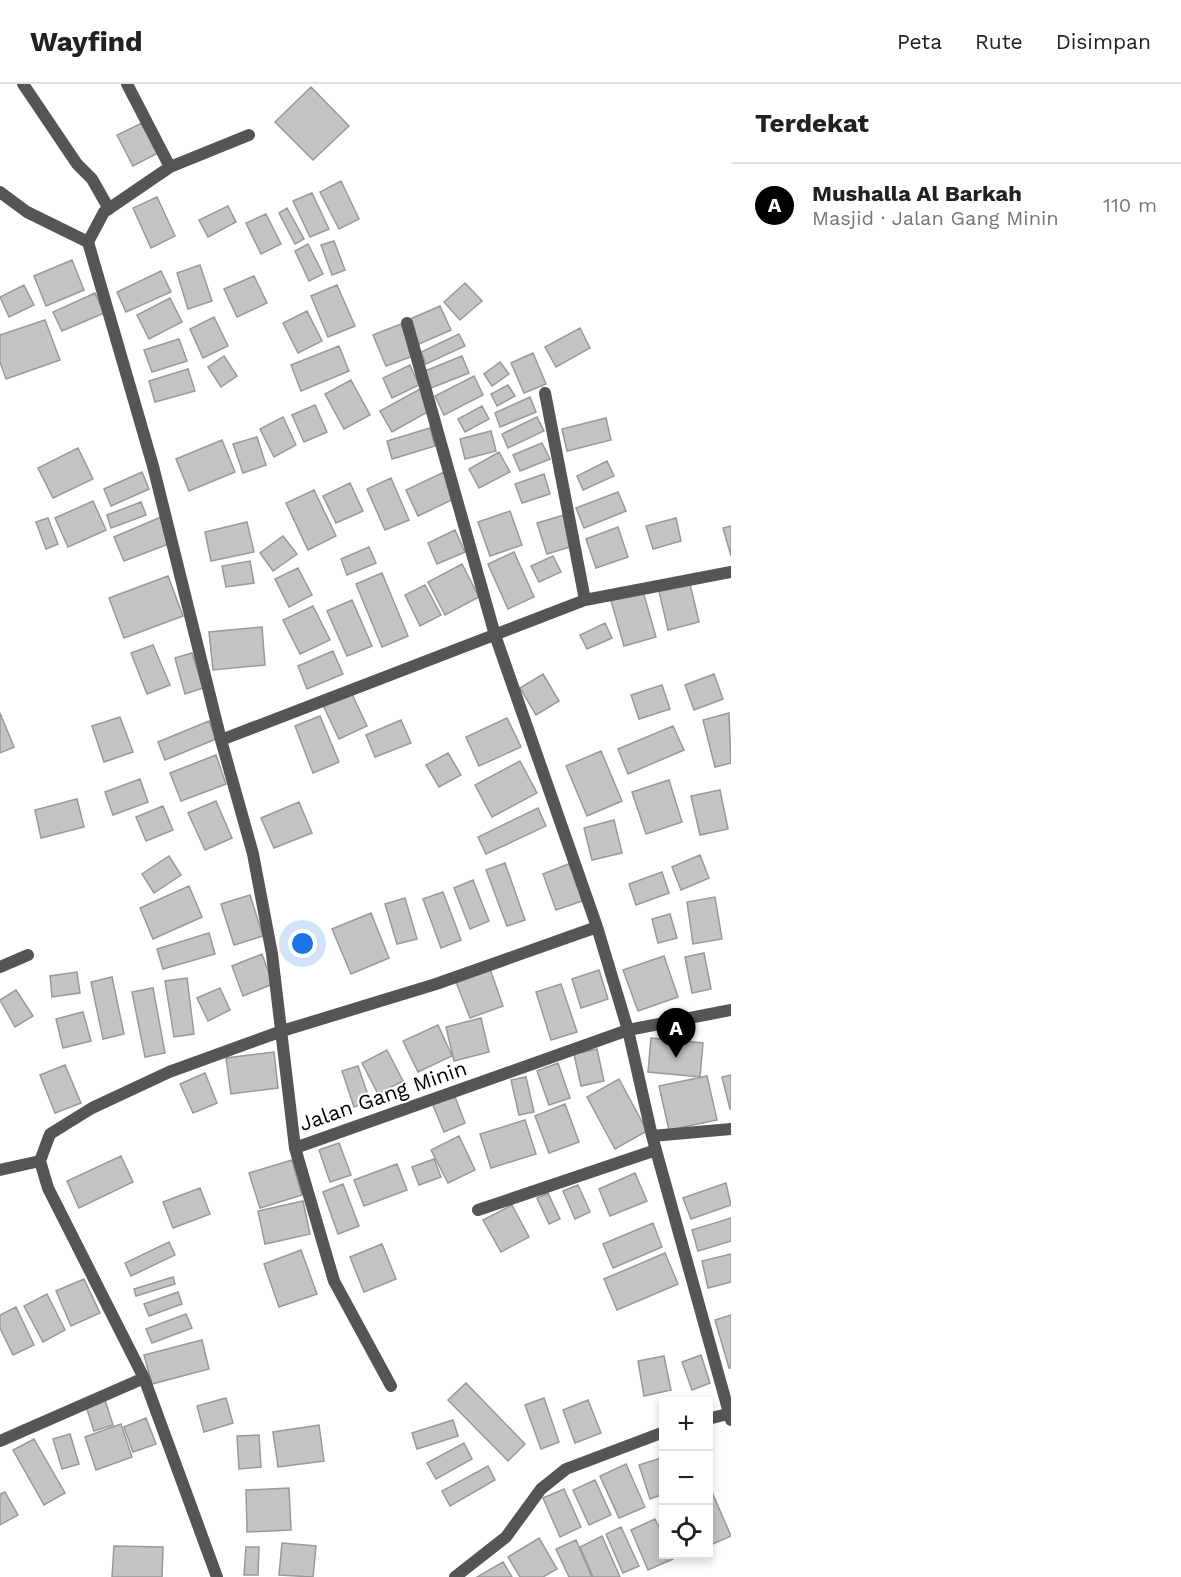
<!DOCTYPE html>
<html lang="id">
<meta charset="utf-8">
<style>
body{margin:0;font-family:"Work Sans",sans-serif;background:#f6f6f6;color:#202124}
.controls{position:absolute;right:18px;bottom:18px;display:grid;overflow:hidden;border-radius:0px;box-shadow:0 3px 9px #0003}
.controls button{width:54px;height:54px;display:grid;place-items:center;padding:0;border:0;border-bottom:2px solid #e0e0e0;background:#fff;color:#202124;font:30px sans-serif}
.you{position:absolute;left:303px;top:860px;width:21px;height:21px;margin:-15px;border:4px solid #fff;border-radius:50%;background:#1a73e8;box-shadow:0 0 0 9px #1a73e833}
.badge{display:grid;place-items:center;width:39px;height:39px;border-radius:50%;background:#000;color:#fff;font-size:20px;font-weight:700}
.pin{position:absolute;translate:-50% -50px;filter:drop-shadow(0 2px 3px #0008)}
.pin::after{content:'';position:absolute;top:32px;width:21px;height:18px;background:inherit;clip-path:polygon(0 0,100% 0,50% 100%)}
.list{margin:0;padding:0;list-style:none}
h2{display:flex;justify-content:space-between;align-items:center;height:78px;margin:0;padding:0 24px;font-size:26px}
h2 small{font-size:20px;font-weight:400;color:#757577}
.list li{display:grid;grid-template-columns:39px 1fr auto;gap:18px;align-items:center;box-sizing:border-box;height:84px;padding:0 24px;border-top:2px solid #e0e0e0}
.list b{display:block;font-size:22px;white-space:nowrap}
.list p{margin:0;font-size:20px;white-space:nowrap;color:#757577}
.list em{font-size:20px;font-style:normal;color:#757577}
.icon{flex:none;width:33px;height:33px;fill:none;stroke:currentColor;stroke-width:2;stroke-linecap:round;stroke-linejoin:round}
.map{position:relative;flex:none;width:731px;height:1493px;overflow:hidden}
header{display:flex;align-items:center;gap:36px;box-sizing:border-box;height:84px;padding:0 30px;background:#fff;border-bottom:2px solid #e0e0e0}
header strong{font-size:28px}
nav{display:flex;gap:33px;margin-inline-start:auto;font-size:21px}
main{display:flex}
aside{flex:1;background:#fff}
.map>svg:first-child{display:block}
.building{fill:#c4c4c4;stroke:#999;stroke-width:1.5}
.lines{fill:none;stroke-linecap:round;stroke-linejoin:round}
.minor{stroke:#555;stroke-width:12}
.labels{text-anchor:middle;stroke-width:4.5;stroke-linejoin:round;paint-order:stroke}
.street-label{font-size:21px;fill:#000;stroke:#fff}
</style>
<header>
<strong>Wayfind</strong>
<nav><a>Peta</a><a>Rute</a><a>Disimpan</a></nav>
</header>
<main>
<div class="map">
<svg width="731" height="1493" viewBox="0 0 731 1493">
<rect width="100%" height="100%" fill="#fff"/>
<path class="building" d="M311 3 349 42 313 76 275 38Z
M142 39 158 69 133 82 117 51Z
M341 97 359 135 339 145 320 108Z
M312 109 329 145 310 153 293 117Z
M157 113 175 152 151 164 133 124Z
M228 122 236 138 208 153 199 136Z
M287 124 304 155 295 160 279 129Z
M266 130 281 160 261 170 246 139Z
M334 157 345 186 332 191 321 161Z
M308 160 323 190 309 197 295 167Z
M72 176 84 206 46 222 34 192Z
M200 181 212 217 188 225 177 189Z
M161 187 171 208 126 228 117 208Z
M254 192 267 219 237 233 224 205Z
M465 199 482 217 460 236 444 218Z
M24 201 34 221 9 233 0 213Z
M337 201 355 242 328 253 311 212Z
M95 209 104 229 62 247 53 228Z
M170 214 182 238 149 255 137 231Z
M440 222 451 246 419 260 408 236Z
M307 227 322 257 298 269 283 239Z
M214 233 228 262 203 274 190 245Z
M45 236 60 276 6 295 0 278V251Z
M401 240 413 272 386 282 373 251Z
M580 244 590 264 556 283 545 263Z
M459 250 465 262 426 280 421 268Z
M179 255 187 277 152 288 144 266Z
M339 262 349 287 301 307 291 281Z
M533 269 546 300 524 309 511 279Z
M224 272 237 292 221 303 208 283Z
M462 272 469 289 431 304 425 287Z
M500 278 509 290 492 302 484 290Z
M410 281 419 301 392 314 383 294Z
M188 285 195 307 155 318 149 297Z
M474 292 483 311 444 331 435 312Z
M351 296 370 331 344 345 325 310Z
M508 301 515 312 497 322 491 310Z
M420 305 431 326 392 348 380 327Z
M530 313 536 328 500 343 495 329Z
M315 321 327 348 304 358 292 331Z
M482 322 489 335 465 348 458 335Z
M283 333 296 361 274 373 260 345Z
M537 333 544 347 508 364 502 350Z
M606 334 611 356 567 367 562 345Z
M430 344 435 362 392 375 387 357Z
M491 347 496 367 465 375 460 355Z
M257 353 266 381 243 389 233 360Z
M222 356 235 388 189 407 176 375Z
M542 359 550 375 520 387 513 371Z
M78 364 93 395 53 414 38 384Z
M499 368 510 388 479 404 469 385Z
M607 377 614 392 583 406 577 392Z
M142 388 149 405 111 422 104 405Z
M444 388 456 414 418 432 406 406Z
M544 390 550 410 522 419 515 400Z
M391 394 409 436 385 446 367 405Z
M350 399 363 427 336 439 323 412Z
M314 406 336 452 308 466 286 419Z
M618 408 626 427 584 444 576 424Z
M93 417 106 446 68 463 55 434Z
M141 418 146 431 111 444 107 431Z
M510 427 522 461 490 472 478 438Z
M564 431 573 462 547 470 537 439Z
M161 433 171 459 124 477 114 453Z
M48 434 58 460 46 465 36 438Z
M676 434 681 457 653 465 646 442Z
M247 438 254 468 211 477 205 448Z
M731 442V472L723 444Z
M618 443 628 473 596 484 586 455Z
M455 446 465 468 437 480 428 459Z
M283 452 297 470 273 487 260 469Z
M369 463 376 479 347 491 341 475Z
M514 468 534 513 508 525 488 480Z
M553 472 561 488 539 498 531 482Z
M250 477 254 499 226 503 222 482Z
M462 480 479 513 445 531 428 498Z
M298 484 312 511 289 523 275 495Z
M382 489 408 552 382 563 356 500Z
M168 492 183 532 124 554 109 514Z
M690 500 699 538 668 546 659 507Z
M425 501 441 531 420 542 405 511Z
M642 504 656 553 624 562 610 513Z
M352 516 372 562 347 572 327 527Z
M313 522 330 556 300 570 283 536Z
M605 539 612 554 587 565 580 551Z
M262 543 265 581 213 586 209 548Z
M153 561 170 601 147 610 131 569Z
M333 567 343 590 307 605 298 582Z
M192 569 203 604 185 610 175 574Z
M543 590 559 617 536 631 520 604Z
M714 590 723 615 694 626 685 601Z
M662 601 670 625 639 635 631 611Z
M351 608 367 642 339 655 323 621Z
M0 629 14 663 0 669Z
M729 629 731 679 715 683 703 636Z
M320 632 339 678 313 689 295 642Z
M120 633 133 668 104 678 92 642Z
M507 634 521 663 479 682 466 653Z
M401 636 411 659 375 673 366 651Z
M209 637 216 655 165 676 158 658Z
M673 642 684 666 628 690 618 665Z
M601 667 622 717 587 732 566 682Z
M448 669 461 691 439 703 426 681Z
M216 671 226 700 181 717 170 689Z
M520 677 537 709 492 733 475 701Z
M140 695 148 718 113 731 105 708Z
M669 696 682 738 646 750 632 708Z
M720 706 728 745 700 751 691 712Z
M77 715 84 743 41 754 35 726Z
M216 717 232 754 205 766 188 729Z
M299 718 312 749 274 764 261 734Z
M163 722 173 746 146 757 136 733Z
M538 724 546 742 486 770 478 753Z
M614 736 622 769 592 776 584 744Z
M700 771 709 794 681 806 672 783Z
M169 772 181 791 154 809 142 790Z
M505 779 525 836 507 842 486 786Z
M571 779 585 816 556 826 543 790Z
M662 788 669 809 636 821 629 800Z
M473 796 489 837 470 845 454 804Z
M189 802 202 833 153 855 140 824Z
M443 808 461 856 441 864 423 815Z
M250 811 263 852 234 861 221 820Z
M715 813 722 855 693 860 687 818Z
M405 814 417 855 397 860 385 820Z
M371 829 389 874 351 890 332 845Z
M670 830 677 854 658 859 652 835Z
M209 849 215 870 163 885 157 865Z
M704 869 711 905 692 909 685 873Z
M262 870 273 900 243 912 232 882Z
M664 872 678 913 638 927 623 886Z
M490 885 503 922 470 934 456 898Z
M599 886 608 915 581 924 572 895Z
M77 888 80 909 52 913 50 892Z
M112 893 124 950 103 955 91 898Z
M187 894 194 950 174 953 165 897Z
M561 900 577 948 551 956 536 908Z
M153 904 165 969 145 973 132 908Z
M220 904 230 926 208 937 197 914Z
M16 906 33 932 15 943 0 916Z
M83 928 91 957 63 964 56 935Z
M481 934 489 968 454 977 446 943Z
M438 941 452 972 418 988 403 957Z
M651 954 703 959 700 993 648 988Z
M597 965 604 997 581 1002 574 970Z
M387 966 403 997 378 1010 362 979Z
M274 968 278 1004 231 1010 226 974Z
M558 979 570 1014 549 1021 537 987Z
M65 981 81 1019 55 1029 40 991Z
M358 982 370 1017 354 1023 342 987Z
M205 989 217 1019 193 1029 180 1000Z
M731 991V1025H730L722 993Z
M707 992 717 1036 669 1046 659 1002Z
M526 993 534 1028 519 1031 511 996Z
M619 995 647 1047 615 1065 587 1013Z
M454 1010 465 1039 444 1048 432 1019Z
M565 1020 579 1058 549 1069 535 1032Z
M525 1036 536 1070 491 1084 480 1050Z
M459 1052 475 1086 448 1099 431 1066Z
M339 1059 351 1091 330 1098 319 1066Z
M121 1072 133 1098 79 1124 67 1097Z
M434 1075 441 1093 419 1101 412 1083Z
M292 1076 302 1111 260 1124 249 1089Z
M397 1080 407 1106 364 1122 354 1096Z
M635 1089 647 1117 610 1132 599 1105Z
M726 1099 731 1121 691 1135 683 1114Z
M343 1100 359 1142 338 1150 323 1108Z
M578 1101 590 1128 575 1135 563 1107Z
M200 1104 210 1130 173 1144 163 1118Z
M548 1109 560 1135 549 1140 537 1114Z
M303 1117 310 1150 265 1160 258 1127Z
M512 1121 529 1153 501 1168 483 1136Z
M731 1134V1157L698 1167 692 1146Z
M653 1139 662 1163 613 1184 603 1160Z
M169 1158 175 1171 131 1192 125 1179Z
M382 1160 396 1195 364 1208 350 1173Z
M301 1166 317 1210 279 1223 264 1180Z
M665 1169 678 1200 617 1226 604 1195Z
M731 1170V1198L708 1204 702 1177Z
M173 1193 175 1200 136 1212 134 1205Z
M84 1195 100 1229 71 1242 56 1207Z
M178 1208 182 1220 149 1232 144 1220Z
M47 1210 65 1246 43 1258 24 1222Z
M16 1223 34 1261 13 1271 0 1244V1231Z
M186 1230 192 1244 152 1259 146 1245Z
M731 1231V1284H729L715 1236Z
M202 1256 209 1285 152 1300 144 1271Z
M701 1271 710 1299 692 1306 682 1278Z
M664 1272 671 1306 644 1312 638 1277Z
M466 1299 525 1360 508 1377 448 1316Z
M226 1314 233 1339 204 1348 197 1322Z
M544 1314 559 1358 541 1365 525 1321Z
M105 1316 113 1341 94 1347 86 1322Z
M588 1316 601 1349 575 1359 563 1326Z
M146 1334 156 1360 133 1368 124 1343Z
M453 1336 458 1352 417 1365 412 1349Z
M121 1340 132 1373 96 1386 85 1353Z
M319 1341 324 1377 278 1383 273 1348Z
M70 1350 79 1380 62 1385 53 1355Z
M259 1351 261 1383 239 1385 237 1352Z
M34 1355 65 1409 44 1421 13 1366Z
M464 1359 472 1375 436 1395 427 1379Z
M664 1373V1410L650 1415 639 1381Z
M626 1380 645 1423 619 1434 600 1392Z
M488 1382 495 1396 450 1422 442 1407Z
M595 1396 611 1431 589 1441 573 1406Z
M289 1404 291 1446 247 1448 246 1406Z
M564 1405 581 1443 560 1453 543 1414Z
M711 1406 731 1452 708 1462V1407Z
M5 1408 18 1431 0 1441V1410Z
M655 1435 664 1453V1470H671L673 1475 648 1486 631 1446Z
M621 1443 639 1482 623 1489 606 1450Z
M602 1452 620 1493H593L580 1463Z
M539 1454 557 1485 543 1493H520L508 1473Z
M576 1456 592 1493H569L556 1465Z
M282 1459 316 1462 313 1493 279 1491Z
M114 1462 163 1463 162 1493H112Z
M246 1463H259L258 1491H244Z
M503 1478 512 1493H477Z"/>
<g class="lines">
<path class="minor" d="M23 0 77 80 92 95 109 125
M127 0 170 83
M249 51 170 83 104 128 88 158 153 382 221 656 253 770 272 870 295 1064 334 1197 391 1302
M0 108 27 128 88 158
M407 239 495 551 597 843 628 946 652 1052 731 1336
M545 309 585 516
M221 656 585 516 731 488
M0 883 28 871
M652 1052 731 1045
M295 1064 628 946 731 926
M0 1086 40 1077
M478 1126 656 1066
M708 1335 731 1329
M0 1357 144 1294
M217 1493 144 1294 48 1104 40 1077 50 1050 92 1024 169 988 282 947 436 900 597 843
M455 1493 506 1453 541 1405 566 1385 664 1348"/>
</g>
<g class="labels">
<g class="street-label">
<text transform="translate(383 1012) rotate(-19)" y="7">Jalan Gang Minin</text>
</g>
</g>
</svg>
<div class="controls">
<button>+</button>
<button>−</button>
<button><svg class="icon" aria-label="locate" viewBox="0 0 24 24"><circle cx="12" cy="12" r="6"/><path d="M12 2v4M12 18v4M2 12h4M18 12h4"/></svg></button>
</div>
<div class="you"></div>
<div class="pin badge" style="left:676px;top:974px">A</div>
</div>
<aside>
<h2>Terdekat<small></small></h2>
<ul class="list">
<li><span class="badge">A</span><div><b>Mushalla Al Barkah</b><p>Masjid · Jalan Gang Minin</p></div><em>110 m</em></li>
</ul>
</aside>
</main>
